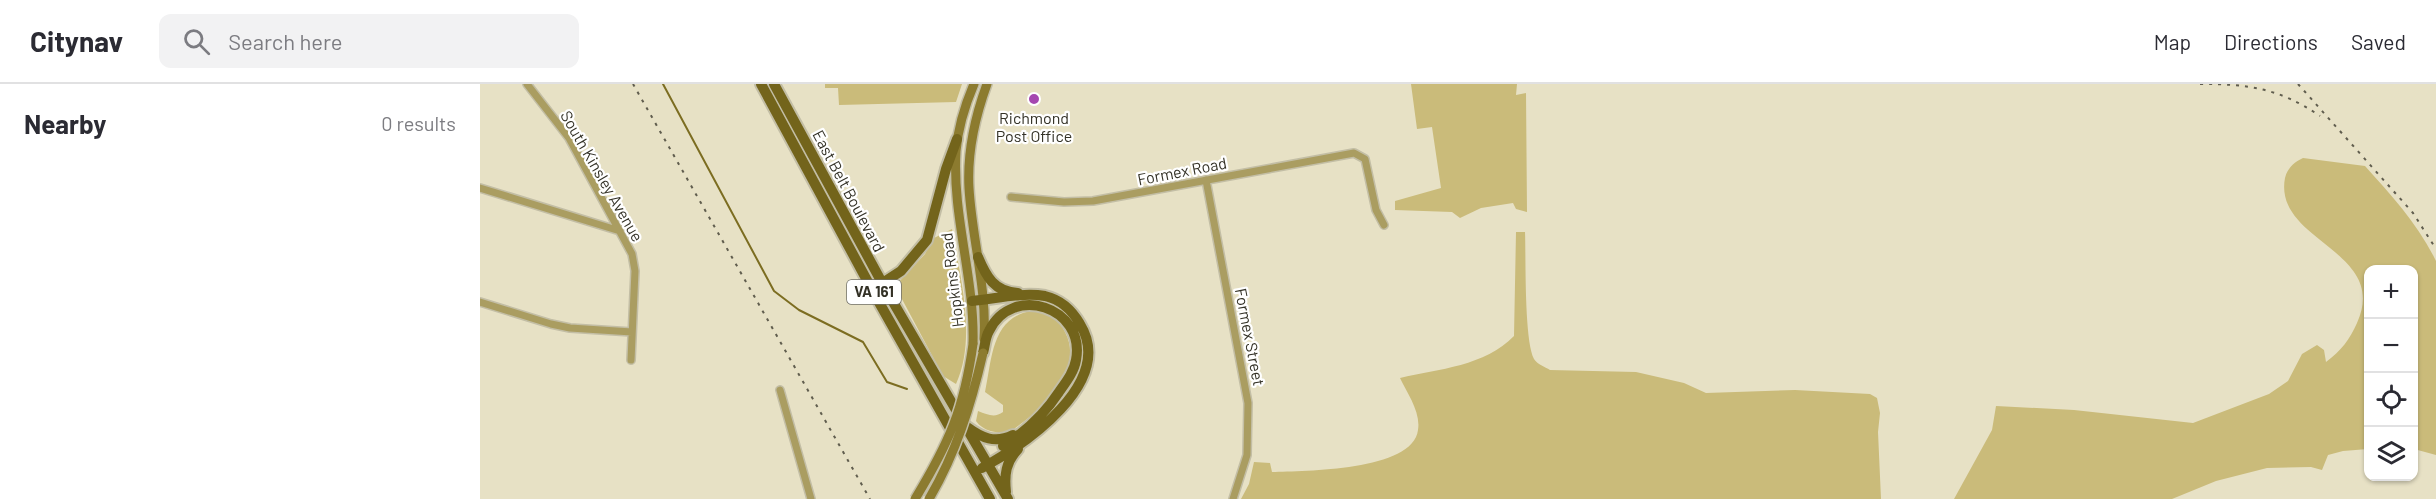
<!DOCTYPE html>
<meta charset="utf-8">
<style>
body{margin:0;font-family:Barlow,sans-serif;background:#f2f2f3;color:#2b2b33}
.controls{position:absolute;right:18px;bottom:18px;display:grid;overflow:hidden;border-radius:12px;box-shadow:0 2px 4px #0004}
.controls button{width:54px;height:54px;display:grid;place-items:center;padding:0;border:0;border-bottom:2px solid #e1e1e2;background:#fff;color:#2b2b33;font:30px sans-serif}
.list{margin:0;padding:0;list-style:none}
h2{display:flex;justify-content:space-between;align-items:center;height:78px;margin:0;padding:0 24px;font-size:26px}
h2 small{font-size:20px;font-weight:400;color:#7c7c81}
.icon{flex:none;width:33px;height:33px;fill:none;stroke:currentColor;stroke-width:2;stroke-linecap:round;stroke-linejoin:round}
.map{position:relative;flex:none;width:1956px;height:415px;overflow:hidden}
header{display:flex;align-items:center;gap:36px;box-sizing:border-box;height:84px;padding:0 30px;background:#fff;border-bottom:2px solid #e1e1e2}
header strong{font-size:28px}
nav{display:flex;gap:33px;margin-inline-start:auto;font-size:21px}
.search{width:420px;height:54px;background:#f2f2f3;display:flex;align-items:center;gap:15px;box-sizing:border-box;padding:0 21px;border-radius:12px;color:#7c7c81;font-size:22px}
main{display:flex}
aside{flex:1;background:#fff}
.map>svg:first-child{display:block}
.green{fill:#cabb7a}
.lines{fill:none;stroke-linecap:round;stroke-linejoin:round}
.stream{stroke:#7c6d21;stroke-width:2}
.street-casing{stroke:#c3bea5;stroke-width:10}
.secondary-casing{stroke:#c3bea5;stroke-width:12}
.primary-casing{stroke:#c3bea5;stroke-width:14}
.street{stroke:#aa9d61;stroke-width:7}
.secondary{stroke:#8c7b2f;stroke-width:9}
.primary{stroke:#73641b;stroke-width:10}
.rail{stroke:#605d4e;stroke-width:2;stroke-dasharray:3 6;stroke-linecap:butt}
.secondary-bridge-casing{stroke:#c3bea5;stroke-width:12;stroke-linecap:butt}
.secondary-bridge{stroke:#8c7b2f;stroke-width:9}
.poi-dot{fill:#a547b0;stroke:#fff;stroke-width:2}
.labels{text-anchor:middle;stroke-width:4.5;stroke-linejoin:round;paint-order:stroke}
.shield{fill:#fff;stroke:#706f67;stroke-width:1.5}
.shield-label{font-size:15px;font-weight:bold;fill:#333126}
.poi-label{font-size:16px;fill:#333126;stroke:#fff}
.street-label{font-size:16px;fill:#333126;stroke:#fff}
</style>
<header>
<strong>Citynav</strong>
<div class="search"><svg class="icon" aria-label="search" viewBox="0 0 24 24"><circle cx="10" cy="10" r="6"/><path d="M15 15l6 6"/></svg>Search here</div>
<nav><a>Map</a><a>Directions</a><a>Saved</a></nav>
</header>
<main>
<aside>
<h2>Nearby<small>0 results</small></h2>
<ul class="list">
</ul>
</aside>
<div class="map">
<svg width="1956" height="415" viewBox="0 0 1956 415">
<rect width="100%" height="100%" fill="#e7e1c5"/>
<path class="green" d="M345 0H482L476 18 359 21 358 4H345Z
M931 0H1037L1036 11 1046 9 1047 128 1036 125 1033 119 1001 124 980 134 972 128 915 126V117L961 104 952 43 937 45Z
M1823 74 1885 82C1912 112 1938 140 1956 177V371L1934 365V186H1888V365L1863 367 1848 371 1842 386 1831 383 1787 384 1736 397 1692 415H1474L1512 346 1516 322 1594 326 1713 339 1789 310 1808 297 1822 270 1837 261 1844 266 1846 278C1861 267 1870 255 1877 239 1910 166 1793 158 1805 94 1807 85 1814 78 1823 74Z
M472 145C480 193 497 254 476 300L463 292 415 202 445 170 452 155Z
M1036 148H1045C1046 173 1044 256 1054 275 1057 280 1065 283 1070 286L1156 288 1204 299 1226 309 1315 306 1390 310 1397 314 1400 329 1398 348 1401 415H761L769 400 774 378 790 379 792 388C824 387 933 387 938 346 941 328 927 309 920 294 959 285 1005 282 1034 252Z
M551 227C566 229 578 233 585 248 606 288 558 329 528 349 515 349 503 347 496 337L498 327C508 331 515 334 523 328V321L505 308C512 276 511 234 551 227Z"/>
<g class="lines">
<path class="stream" d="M183 0 294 207 319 226 383 258 407 298 427 305"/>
<g class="street-casing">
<path id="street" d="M47 0 89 54 152 170 155 187 151 276
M726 96 768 319 767 371 753 415
M0 104 140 147
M531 113 584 118 613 117 874 69 885 75 896 126 904 141
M0 218 71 240 90 244 152 248
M300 306 331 415"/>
</g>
<g class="secondary-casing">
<path id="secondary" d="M504 255C507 204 492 155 489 104 487 68 495 33 507 0
M493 260C495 195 472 132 476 67 478 44 485 21 494 0"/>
</g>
<g class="primary-casing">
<path id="primary" d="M281 0 396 213 510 415
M294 0 406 206 528 415
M498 173C506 192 514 208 538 209
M398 202 421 187 447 156 466 85 477 55
M492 217C515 215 542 208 565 212 582 216 592 226 600 240 636 299 545 360 502 384
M503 269C505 262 505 254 509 247 532 199 606 223 596 276 594 288 586 298 579 308 564 331 547 347 523 362
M487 343C502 354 515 360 533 351
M526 408C524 390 526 378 538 365"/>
</g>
<use href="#street" class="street"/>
<use href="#secondary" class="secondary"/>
<use href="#primary" class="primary"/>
<path class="rail" d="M153 0 390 415
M1720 0C1768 0 1799 4 1840 32
M1818 0 1933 129 1956 165"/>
<g class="secondary-bridge-casing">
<path id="secondary-bridge" d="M435 415C469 359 484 325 493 260
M449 415C476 369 491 321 503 269"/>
</g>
<use href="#secondary-bridge" class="secondary-bridge"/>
</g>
<circle class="poi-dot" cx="554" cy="15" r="6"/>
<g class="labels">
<rect class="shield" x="367" y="196" width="54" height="24" rx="4.5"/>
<g class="shield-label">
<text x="394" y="213">VA 161</text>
</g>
<g class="poi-label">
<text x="554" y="40">Richmond<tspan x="554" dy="18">Post Office</tspan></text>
</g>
<g class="street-label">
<text transform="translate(702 87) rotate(-11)" y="6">Formex Road</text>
<text transform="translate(122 92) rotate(60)" y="6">South Kinsley Avenue</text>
<text transform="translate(369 107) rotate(62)" y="6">East Belt Boulevard</text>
<text transform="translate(472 196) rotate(-97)" y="6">Hopkins Road</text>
<text transform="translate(770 253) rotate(79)" y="6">Formex Street</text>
</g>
</g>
</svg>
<div class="controls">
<button>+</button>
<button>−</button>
<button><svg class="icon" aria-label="locate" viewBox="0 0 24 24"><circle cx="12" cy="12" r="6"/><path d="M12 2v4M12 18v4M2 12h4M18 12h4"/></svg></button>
<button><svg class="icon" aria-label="layers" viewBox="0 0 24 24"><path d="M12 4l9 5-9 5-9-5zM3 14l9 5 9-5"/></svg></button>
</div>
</div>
</main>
